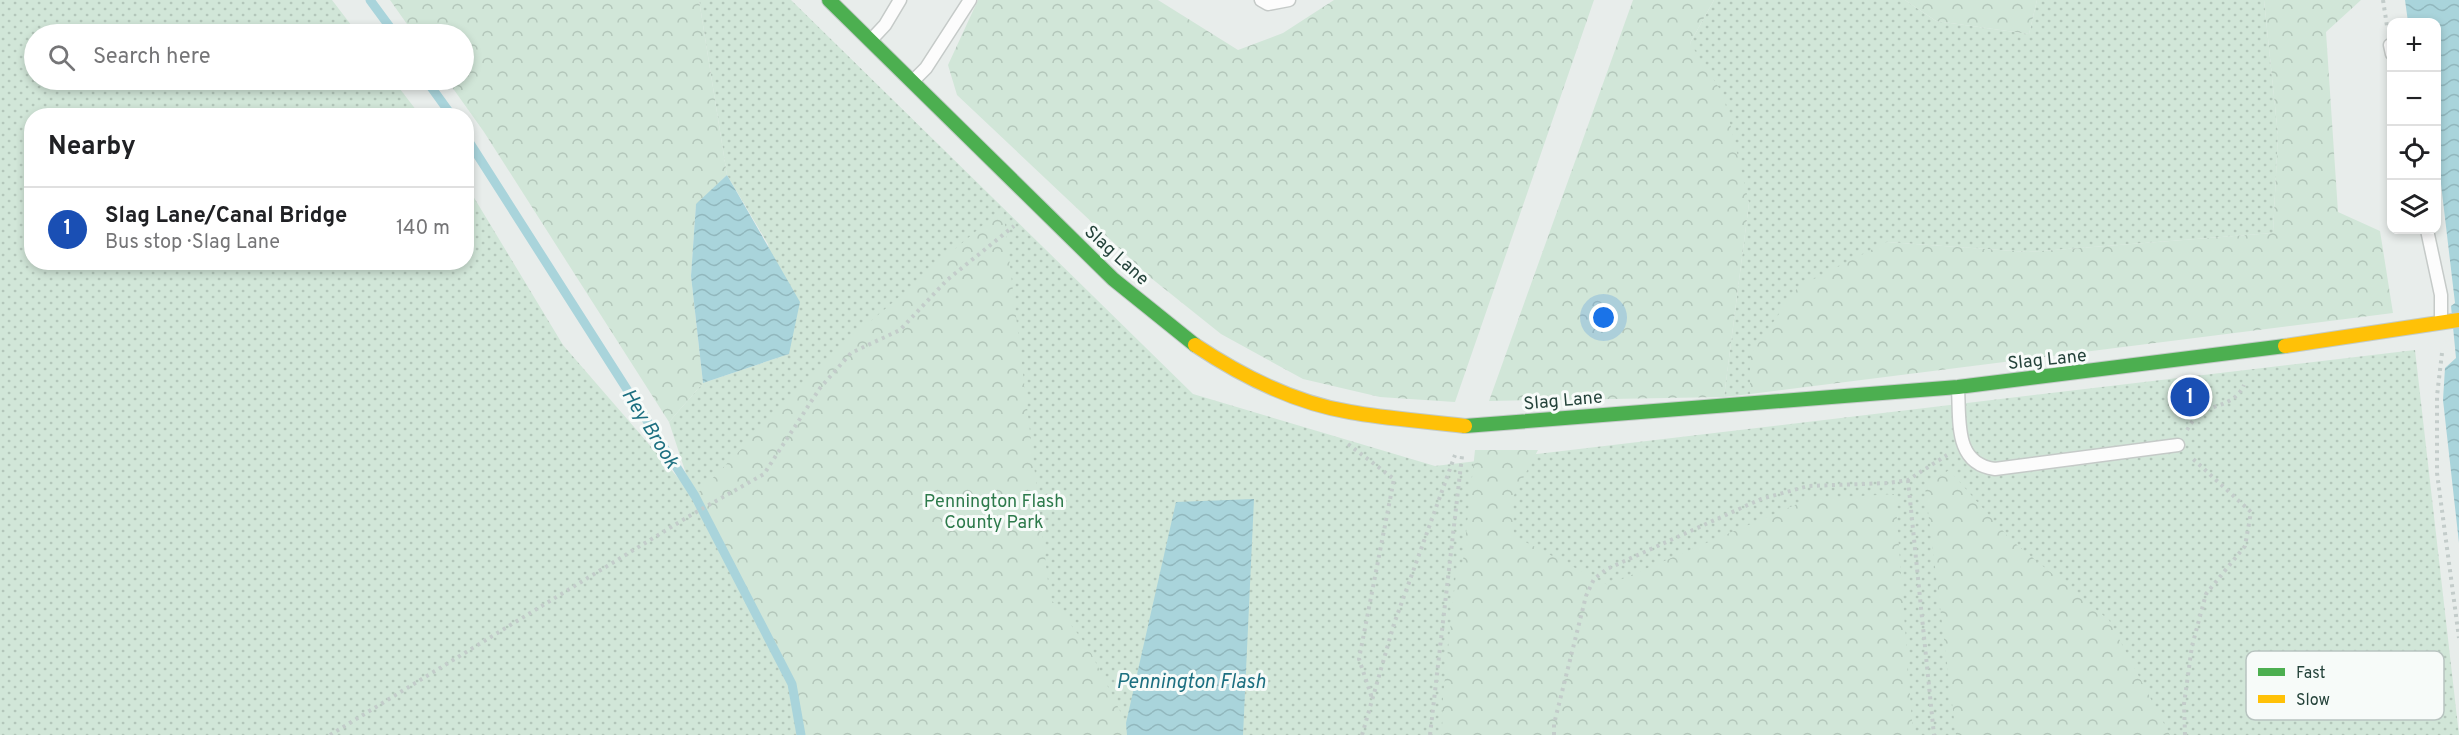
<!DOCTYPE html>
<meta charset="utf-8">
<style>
body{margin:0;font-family:Overpass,sans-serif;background:#f6f6f6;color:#202124}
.controls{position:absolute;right:18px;top:18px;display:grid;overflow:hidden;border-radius:12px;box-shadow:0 3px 9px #0003}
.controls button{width:54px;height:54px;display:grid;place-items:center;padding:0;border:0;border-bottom:2px solid #e0e0e0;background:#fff;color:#202124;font:30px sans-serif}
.you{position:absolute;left:1604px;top:318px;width:21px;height:21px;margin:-15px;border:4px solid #fff;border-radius:50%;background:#1a73e8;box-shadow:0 0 0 9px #1a73e833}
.badge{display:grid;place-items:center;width:39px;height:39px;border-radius:50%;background:#111827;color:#fff;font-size:20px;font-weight:700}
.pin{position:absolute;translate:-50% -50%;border:3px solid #fff;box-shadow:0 2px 6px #0006}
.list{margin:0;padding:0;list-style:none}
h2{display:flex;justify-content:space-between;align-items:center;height:78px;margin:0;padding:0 24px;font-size:26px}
h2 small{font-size:20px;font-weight:400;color:#757577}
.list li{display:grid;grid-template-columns:39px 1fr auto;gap:18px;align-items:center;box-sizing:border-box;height:84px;padding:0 24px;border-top:2px solid #e0e0e0}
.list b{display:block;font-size:22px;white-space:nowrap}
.list p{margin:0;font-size:20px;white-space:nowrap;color:#757577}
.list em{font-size:20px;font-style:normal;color:#757577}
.icon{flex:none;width:33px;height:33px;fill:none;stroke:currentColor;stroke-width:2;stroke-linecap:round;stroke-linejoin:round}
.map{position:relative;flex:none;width:2459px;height:735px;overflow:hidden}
.search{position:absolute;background:#fff;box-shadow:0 3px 9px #0003;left:24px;top:24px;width:450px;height:66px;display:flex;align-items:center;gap:15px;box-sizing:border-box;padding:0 21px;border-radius:33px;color:#757577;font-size:22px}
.panel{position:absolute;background:#fff;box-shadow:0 3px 9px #0003;left:24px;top:108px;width:450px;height:162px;border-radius:24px}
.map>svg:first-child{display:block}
.green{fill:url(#green-dots)}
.forest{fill:url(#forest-crowns)}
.water{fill:url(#water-waves)}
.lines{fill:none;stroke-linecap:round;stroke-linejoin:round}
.stream{stroke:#a9d4db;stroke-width:9}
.lane-casing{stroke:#c5cac8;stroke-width:15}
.fast-casing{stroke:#c3cbc8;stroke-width:16}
.slow-casing{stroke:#c3cbc8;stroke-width:16}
.path{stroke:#c3ccca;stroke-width:4;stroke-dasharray:3 4.5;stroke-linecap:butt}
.lane{stroke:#fcfcfc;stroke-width:12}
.fast{stroke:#4caf50;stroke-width:14}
.slow{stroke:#ffc107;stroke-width:14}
.labels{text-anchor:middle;stroke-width:6;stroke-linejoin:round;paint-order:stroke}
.street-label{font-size:18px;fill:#24423a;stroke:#f7fbf9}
.park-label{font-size:18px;fill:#2d7a4b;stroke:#f7fbf9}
.water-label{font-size:20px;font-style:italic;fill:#1c6f80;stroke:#f7fbf9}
.key{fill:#f7fbf9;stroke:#b8c4c0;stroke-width:1.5}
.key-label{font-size:16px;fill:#24423a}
</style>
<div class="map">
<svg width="2459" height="735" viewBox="0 0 2459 735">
<defs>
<pattern id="green-dots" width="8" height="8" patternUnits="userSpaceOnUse" patternTransform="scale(1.5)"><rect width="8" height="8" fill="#d1e6d8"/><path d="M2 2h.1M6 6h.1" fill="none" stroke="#b3c6ba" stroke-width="1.8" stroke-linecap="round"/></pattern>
<pattern id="forest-crowns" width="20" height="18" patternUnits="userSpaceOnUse" patternTransform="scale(1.5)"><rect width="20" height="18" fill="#d1e6d8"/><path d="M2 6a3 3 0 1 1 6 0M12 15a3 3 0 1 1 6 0" fill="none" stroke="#b3c6ba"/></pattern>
<pattern id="water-waves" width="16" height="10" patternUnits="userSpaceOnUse" patternTransform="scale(1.5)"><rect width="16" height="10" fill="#a9d4db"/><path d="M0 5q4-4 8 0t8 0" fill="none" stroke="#91b7bd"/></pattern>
</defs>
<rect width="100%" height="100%" fill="#e8edeb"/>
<path class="green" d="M0 0H332L358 34H34V80H393L420 115 32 116V262H466L467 186 563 345 693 495 669 422 703 383 789 354 768 244 727 175 699 0H791L1193 394 1435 466 2415 350 2459 735H0Z
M1714 0H1905L1936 21 2029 34 2037 0H2264L2278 135 2273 233 2028 252 1887 242 1750 394 1724 397 1749 203 1690 43Z"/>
<path class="forest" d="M390 0H699L727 175 696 205 691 276 703 383 669 422 484 132 447 80H464V34H414Z
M978 0H1158L1238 50 1283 33 1334 0H1594L1455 402 1380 397 1303 379 1221 334 1151 278 957 95 948 65Z
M1633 0H1714L1690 43 1723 94 1749 203 1724 397 1489 401Z
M1905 0H2037L2029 34 1936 21Z
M2264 0H2361L2326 32 2338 212 2380 231 2393 313 1750 394V355L1798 287 1887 242 2028 252 2273 233 2278 135Z
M1003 208 1050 598 1088 647 1126 723 1127 735H801L792 684 695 496 850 339Z
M1475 450H1538L1511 501 1514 536 1608 585 1809 499 1895 494 1913 735H1442L1443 697 1456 573 1463 561Z
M1949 470 2011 540 2109 620 2170 735H1956L1925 487Z"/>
<path class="water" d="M2405 0H2459V543L2443 400 2445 368 2456 358 2451 306 2455 303 2437 150 2436 22H2408Z
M727 175 800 302 789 354 703 383 691 276 696 204Z
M1254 499 1243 735H1127L1126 723 1176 502Z"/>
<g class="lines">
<path class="stream" d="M370 0 395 34
M426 80 452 116
M466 137 695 496 792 684 801 735"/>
<g class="lane-casing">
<path id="lane" d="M1261 0 1268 4 1289 0
M871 40 885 25 900 0
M2390 45 2392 54
M914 80 926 68 970 0
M2427 230 2441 295V320
M1958 389C1960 421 1954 464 1995 469L2178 445"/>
</g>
<g class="fast-casing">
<path id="fast" d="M829 0 1113 279 1195 345
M1465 426 1958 387 2285 346"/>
</g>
<g class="slow-casing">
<path id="slow" d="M1195 345C1240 375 1295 403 1350 412 1388 419 1427 421 1465 426
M2285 346 2459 320"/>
</g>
<path class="path" d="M2383 0 2387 26
M2442 353 2437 396V473L2459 638
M2187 430 2199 411C2217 406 2236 403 2244 385
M1348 444 1394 479 1359 659 1372 698
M1908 480 1934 735
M330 735 691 515 764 474 820 388 851 353 900 330 947 280 1014 226
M1362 735 1394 624 1455 455
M1430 735 1462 456
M1554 735V724L1586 596 1594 579 1607 569 1761 499 1808 486 1889 483 1908 480 1947 455
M2185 735 2184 704 2192 646 2206 594 2245 546 2251 512 2192 458"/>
<use href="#lane" class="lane"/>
<use href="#fast" class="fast"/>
<use href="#slow" class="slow"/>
</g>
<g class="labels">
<g class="street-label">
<text transform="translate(1117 255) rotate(42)" y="6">Slag Lane</text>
<text transform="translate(2047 359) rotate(-6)" y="6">Slag Lane</text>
<text transform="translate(1563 400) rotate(-5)" y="6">Slag Lane</text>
</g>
<g class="park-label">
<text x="994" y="507">Pennington Flash<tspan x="994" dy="21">County Park</tspan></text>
</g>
<g class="water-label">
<text transform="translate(651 428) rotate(58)" y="7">Hey Brook</text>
<text x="1191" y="688">Pennington Flash</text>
</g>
</g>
<rect x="2246" y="651" width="198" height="69" rx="9" class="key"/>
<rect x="2258" y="668" width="27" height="8" fill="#4caf50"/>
<rect x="2258" y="695" width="27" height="8" fill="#ffc107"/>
<g class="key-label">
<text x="2296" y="678">Fast</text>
<text x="2296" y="705">Slow</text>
</g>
</svg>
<div class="controls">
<button>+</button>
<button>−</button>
<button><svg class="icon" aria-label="locate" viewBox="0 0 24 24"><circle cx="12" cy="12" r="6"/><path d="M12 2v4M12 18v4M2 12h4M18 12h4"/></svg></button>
<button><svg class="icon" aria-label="layers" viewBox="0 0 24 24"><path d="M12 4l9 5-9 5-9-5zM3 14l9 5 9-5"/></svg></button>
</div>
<div class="you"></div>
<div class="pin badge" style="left:2190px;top:397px;background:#1a4fb4">1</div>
<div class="search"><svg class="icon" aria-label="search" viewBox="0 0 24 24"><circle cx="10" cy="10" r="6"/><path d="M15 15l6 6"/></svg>Search here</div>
<section class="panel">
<h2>Nearby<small></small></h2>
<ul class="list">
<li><span class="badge" style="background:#1a4fb4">1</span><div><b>Slag Lane/Canal Bridge</b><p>Bus stop · Slag Lane</p></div><em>140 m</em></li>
</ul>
</section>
</div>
